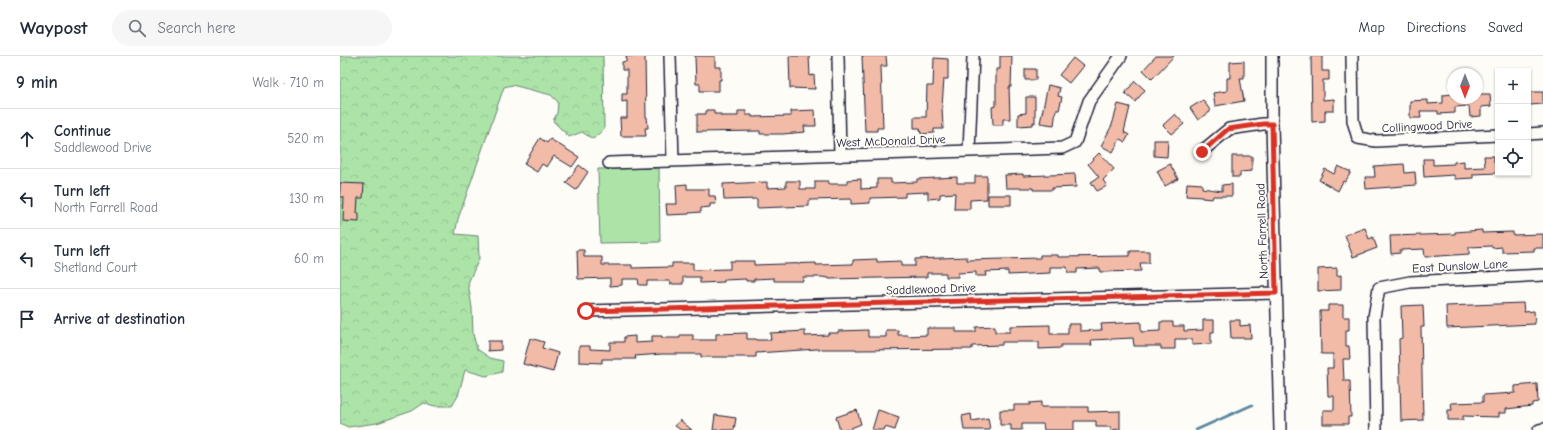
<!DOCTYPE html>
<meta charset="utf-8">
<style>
body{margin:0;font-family:"Comic Neue",sans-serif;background:#f6f6f7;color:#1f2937}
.controls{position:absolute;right:12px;top:12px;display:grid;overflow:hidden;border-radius:0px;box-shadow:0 1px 3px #0004}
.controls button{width:36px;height:36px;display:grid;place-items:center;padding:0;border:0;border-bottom:1px solid #e0e1e3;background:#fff;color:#1f2937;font:20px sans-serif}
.compass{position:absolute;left:1107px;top:12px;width:36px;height:36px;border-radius:50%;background:#fff;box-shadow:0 1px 3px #0004;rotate:180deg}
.stop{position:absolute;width:12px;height:12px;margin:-9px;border:3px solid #d93025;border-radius:50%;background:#fff}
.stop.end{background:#d93025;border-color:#fff;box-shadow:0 1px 4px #0008}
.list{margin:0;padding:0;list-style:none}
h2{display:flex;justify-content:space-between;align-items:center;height:52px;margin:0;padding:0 16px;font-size:17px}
h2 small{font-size:13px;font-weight:400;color:#747a83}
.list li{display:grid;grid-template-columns:26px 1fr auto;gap:12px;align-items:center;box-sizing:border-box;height:60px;padding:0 16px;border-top:1px solid #e0e1e3}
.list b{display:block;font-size:15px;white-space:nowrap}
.list p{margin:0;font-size:13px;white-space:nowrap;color:#747a83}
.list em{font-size:13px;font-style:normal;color:#747a83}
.icon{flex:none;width:22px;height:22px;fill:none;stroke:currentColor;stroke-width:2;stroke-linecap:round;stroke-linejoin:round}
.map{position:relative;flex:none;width:1203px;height:374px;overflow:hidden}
header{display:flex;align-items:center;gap:24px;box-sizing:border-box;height:56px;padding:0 20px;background:#fff;border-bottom:1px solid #e0e1e3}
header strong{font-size:19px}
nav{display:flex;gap:22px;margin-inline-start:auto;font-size:14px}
.search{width:280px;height:36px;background:#f6f6f7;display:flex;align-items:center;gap:10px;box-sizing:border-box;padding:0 14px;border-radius:22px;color:#747a83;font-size:15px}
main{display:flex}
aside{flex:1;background:#fff}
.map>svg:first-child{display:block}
.forest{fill:url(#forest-crowns);stroke:#678372}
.park{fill:#ace4a8;stroke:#678372}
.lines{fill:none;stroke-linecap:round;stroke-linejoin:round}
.stream{stroke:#5a859e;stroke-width:2.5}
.building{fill:#f2bba7;stroke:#22223b}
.street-casing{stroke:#22223b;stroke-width:14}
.street{stroke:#fdfcf7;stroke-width:11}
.route{stroke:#d93025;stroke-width:5}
.labels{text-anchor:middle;stroke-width:4;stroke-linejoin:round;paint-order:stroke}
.street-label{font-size:12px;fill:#22223b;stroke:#fdfcf7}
</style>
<header>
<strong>Waypost</strong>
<div class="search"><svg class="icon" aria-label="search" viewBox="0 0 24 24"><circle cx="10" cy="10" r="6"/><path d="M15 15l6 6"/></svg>Search here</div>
<nav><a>Map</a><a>Directions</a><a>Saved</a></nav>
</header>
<main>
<aside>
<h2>9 min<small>Walk · 710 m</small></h2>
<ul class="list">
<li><svg class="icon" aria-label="ahead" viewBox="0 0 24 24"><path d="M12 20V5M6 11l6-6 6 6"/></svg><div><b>Continue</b><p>Saddlewood Drive</p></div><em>520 m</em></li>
<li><svg class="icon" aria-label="left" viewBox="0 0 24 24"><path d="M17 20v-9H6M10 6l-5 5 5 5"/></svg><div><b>Turn left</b><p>North Farrell Road</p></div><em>130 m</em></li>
<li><svg class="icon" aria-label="left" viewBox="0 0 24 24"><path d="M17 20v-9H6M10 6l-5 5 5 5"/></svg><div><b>Turn left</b><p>Shetland Court</p></div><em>60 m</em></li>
<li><svg class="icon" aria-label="arrive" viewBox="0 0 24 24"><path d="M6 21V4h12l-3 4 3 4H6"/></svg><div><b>Arrive at destination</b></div></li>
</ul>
</aside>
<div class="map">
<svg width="1203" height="374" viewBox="0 0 1203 374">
<defs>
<pattern id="forest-crowns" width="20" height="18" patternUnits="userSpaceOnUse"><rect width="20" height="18" fill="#ace4a8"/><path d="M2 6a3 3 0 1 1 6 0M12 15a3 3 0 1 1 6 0" fill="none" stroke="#94c392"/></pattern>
</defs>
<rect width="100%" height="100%" fill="#fdfcf7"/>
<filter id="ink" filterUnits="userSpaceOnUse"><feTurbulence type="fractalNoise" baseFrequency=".025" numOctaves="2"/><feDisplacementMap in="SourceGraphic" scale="8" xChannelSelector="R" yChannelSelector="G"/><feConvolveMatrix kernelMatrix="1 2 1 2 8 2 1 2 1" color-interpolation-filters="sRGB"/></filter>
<g filter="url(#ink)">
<path class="forest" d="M0 0H263L264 73 253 83 242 76 229 81 213 65 217 57 218 46 211 39 172 29 164 31 118 163 115 178 138 180 139 203 128 227 132 252 133 278 137 293 150 302 163 305 162 316 146 320 125 314 118 340 112 350H95L84 347 72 355 37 367 8 371 0 367Z"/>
<path class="park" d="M319 112 320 186 260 187 258 113Z"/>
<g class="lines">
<path class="stream" d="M856 374 912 349"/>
</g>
<path class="building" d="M286 0H305L306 61H307L308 72H305L306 80H281L280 62H287V45L282 46V38H287V14H282V6L287 5Z
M355 0H375V11H381V24H379V35H360V28H356Z
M449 0H469L470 20 474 19 475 33 450 32Z
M522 0H546L547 10H541L543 72H537V75H525Z
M660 0H672L671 31H669L670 63H663V69H653L652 51 656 50V13H660Z
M816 0H834L812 23 803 14Z
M971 0H982V15H989V24H983V44L994 43V55H985V65L972 66Z
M594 2 608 3V23H604L602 50 603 73H594V77L581 78 580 72H574V61H586L587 30H593Z
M733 2 743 10 729 27 719 19Z
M904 5V22H900L904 45 875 50 873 37 887 35V22H890V6Z
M685 13H696V24H685Z
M795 25 805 34 795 46 785 37Z
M708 29 720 32 718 40 722 41 719 54H716L714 69 700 67Z
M1190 36H1203V48L1190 49Z
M1113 38V42H1137V38H1150L1151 50 1141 51V60L1130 61 1129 50 1115 51V57L1098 58V55H1080L1081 62H1070V45L1088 44V48L1103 47V39Z
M686 41H695V67L693 66V69L678 70V58L686 57Z
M863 44 870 54V56L858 64 850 52Z
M778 48 790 51 784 76 789 79 785 86 780 83 773 96 761 90 772 69Z
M366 54H374V58H381V60H398V55H406V59H412V61L451 60V55L475 54 476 70H464L465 76 443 78H420V75L357 76V58H366Z
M835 58 844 68 832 78 823 69Z
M200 82 207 87 210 83 239 101 232 111 214 100 207 111 202 108 197 116 184 108Z
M814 84H828L827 101 814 100Z
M759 97 774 113 763 124 767 130 757 135 751 126 759 121 748 108Z
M892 100H912V115L900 116V121H892Z
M1144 100H1154V106H1158V117L1133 118V122L1115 123 1114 119 1084 121 1083 103H1093V109L1114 108V106L1124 105V112L1145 111Z
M830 108 838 123 825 130 817 115Z
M1064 108 1065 117 1075 116 1076 129 1026 133 1025 121H1035L1034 110Z
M239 109 248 116 236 134 226 127Z
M998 110 1011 116 1005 126 1003 125 998 135 979 124 985 113 994 118Z
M683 118V120L735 118 736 131 712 132V134H693V132H666L665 119Z
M635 120H647V143L630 144V153H614L615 137 600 138V142L588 143V136L565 137V141L530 142V147L511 148V143L469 144V150L417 152V143L384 144 383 128 427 126V132L446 131V125H460V133H475V125H488V128H507V124L521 123V133L537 132V123H551V127L577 126V123L617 121V127H635Z
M0 127 24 128 23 142H18L17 157H19V166L3 165 4 141H0Z
M847 127 862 128V132L882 135V129L892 128V140H873L872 143 862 142V141L846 140Z
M347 128V133H369V140H375L376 148H370V151L361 152V156L349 157V158L327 159 326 148H337L336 129Z
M648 139H671V149H648Z
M1025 172 1029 183 1033 181 1037 192 1013 201 1005 179Z
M1142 174V177L1173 176V179L1203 178V192H1194V195L1162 196V191L1152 192V190L1129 191V198L1085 201 1084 193 1060 194V197L1051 198 1050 180 1115 178V176Z
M237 194H244V201H262V209H292V212L332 211V207H353V214L390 213V205H414V209L476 207V209L513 208V204L537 203V206L561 205V210H575V203L627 201V204L700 202V199H718V201L790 200V195H809V207H800L801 215 760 216V212L737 213V217H728L727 211H710V217L668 219V215L645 216 646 220H636V216L618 217V221H606V217H587V221L489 223V222L482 221H463V225H434V222L414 223V225H406V223L384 224V226L360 227V221H343V228H330V225H307V229H299L298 223H282V229L270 230V222L238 223Z
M997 212V220L1001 219V234L978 235V213Z
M1183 247 1184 256 1194 255 1195 268 1107 272 1106 250Z
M988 249H1003V261H1009V274H1006V290H1009L1010 303H1003L1004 325H1010L1011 361H1008V368H983V354H994V340H988L987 312H993V298H981L980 255H988Z
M1083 249 1084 271H1081L1083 364 1061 365 1059 283 1062 282 1061 250Z
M863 264H874V276H871V288L852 289V283H835V293H821V290H794L793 282 751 284 752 289H721V292L699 293V286H662V289L632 290V293L516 294V293H477L416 297V301H361V298H322L295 300 296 303H262V307L239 306V290H250V293L270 294V286H284V281L295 280V287L312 286V280H322V282H340V279H353V284H376V278L407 277V283H416V284H431L430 277 465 275V280L488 279V277H498V275L528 274V281H546V274H558V279H568V280L587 279V272H616V276H636V271L655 270V276H670V270L710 269V278H728V268H740V275L762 274 761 268 801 266V276L820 275V266H833V270H844V275L863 274Z
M890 264H900V270L910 269 911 282H891Z
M190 282 204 286 202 292 218 297 213 316 183 308Z
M148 285H161V294L148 295Z
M1197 328 1198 346 1192 347V350L1166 353V357H1159V361L1123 360V364H1108V354H1112L1111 347 1143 346V339L1175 337V330Z
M701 346V351H748V356L780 355V373L771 374V371H756V365H734V374H704L703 368H682V374H671V369H660V354H674V349H690L689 347Z
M517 354 521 368 511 372 512 374H500L496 361Z
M538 354 559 361 555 374 545 371 544 374H532Z
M631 358 632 365 648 362 650 374H624L622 360Z
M375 359 396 362 394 374H373Z
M340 364 352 374H341L335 370Z"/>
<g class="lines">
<g class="street-casing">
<path id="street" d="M330 0 333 105
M498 0 500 100
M932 0V68L940 374
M1012 0 1013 65 1018 82 1036 85 1158 79
M1188 78 1203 77
M629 95 633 0
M861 96 889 73 923 68H932
M269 107 722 92 735 86 749 45 781 0
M246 255 936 237
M1036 374 1034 261 1039 232 1070 226 1203 219
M1199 374 1203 373"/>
</g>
<use href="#street" class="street"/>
</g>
</g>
<g class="lines" filter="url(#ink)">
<path class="route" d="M246 255 936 237 932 68H923L888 73 862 96"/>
</g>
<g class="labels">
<g class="street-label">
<text transform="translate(1087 70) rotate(-3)" y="4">Collingwood Drive</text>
<text transform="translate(551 85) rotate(-2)" y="4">West McDonald Drive</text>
<text transform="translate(922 175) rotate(-92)" y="4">North Farrell Road</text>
<text transform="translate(1120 210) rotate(-3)" y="4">East Dunslow Lane</text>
<text transform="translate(591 233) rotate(-2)" y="4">Saddlewood Drive</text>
</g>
</g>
</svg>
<div class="controls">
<button>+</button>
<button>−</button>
<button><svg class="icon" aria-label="locate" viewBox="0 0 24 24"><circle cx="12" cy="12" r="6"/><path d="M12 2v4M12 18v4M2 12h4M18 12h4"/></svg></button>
</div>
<svg class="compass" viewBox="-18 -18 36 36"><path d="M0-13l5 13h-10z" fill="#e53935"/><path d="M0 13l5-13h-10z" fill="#747a83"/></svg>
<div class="stop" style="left:246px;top:255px"></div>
<div class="stop end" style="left:862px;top:96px"></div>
</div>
</main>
